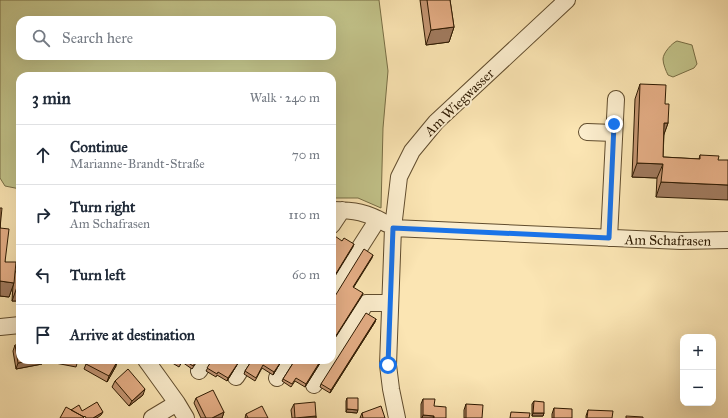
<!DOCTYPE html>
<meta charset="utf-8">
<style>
body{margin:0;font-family:"IM FELL Great Primer",serif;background:#f6f6f7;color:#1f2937}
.controls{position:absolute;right:12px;bottom:12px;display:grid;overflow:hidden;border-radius:8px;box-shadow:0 4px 16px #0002}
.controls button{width:36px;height:36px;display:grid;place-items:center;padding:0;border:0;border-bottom:1px solid #e0e1e3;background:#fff;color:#1f2937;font:20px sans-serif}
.stop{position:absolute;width:12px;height:12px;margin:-9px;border:3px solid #1a73e8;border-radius:50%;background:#fff}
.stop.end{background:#1a73e8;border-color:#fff;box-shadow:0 1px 4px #0008}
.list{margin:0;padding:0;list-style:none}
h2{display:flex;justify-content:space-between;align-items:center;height:52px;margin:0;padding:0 16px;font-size:17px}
h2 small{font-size:13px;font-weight:400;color:#747a83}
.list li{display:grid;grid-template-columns:26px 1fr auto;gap:12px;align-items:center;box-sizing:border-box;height:60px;padding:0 16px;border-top:1px solid #e0e1e3}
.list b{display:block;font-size:15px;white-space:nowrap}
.list p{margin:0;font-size:13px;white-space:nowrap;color:#747a83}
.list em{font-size:13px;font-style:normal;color:#747a83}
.icon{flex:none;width:22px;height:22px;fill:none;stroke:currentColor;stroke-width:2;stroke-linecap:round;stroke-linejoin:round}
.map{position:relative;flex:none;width:728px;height:418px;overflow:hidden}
.search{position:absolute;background:#fff;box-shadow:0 4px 16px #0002;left:16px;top:16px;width:320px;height:44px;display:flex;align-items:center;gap:10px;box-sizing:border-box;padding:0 14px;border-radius:12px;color:#747a83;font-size:15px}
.panel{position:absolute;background:#fff;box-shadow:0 4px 16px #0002;left:16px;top:72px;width:320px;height:292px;border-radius:12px}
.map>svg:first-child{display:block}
.green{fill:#c2c38a;stroke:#786e45;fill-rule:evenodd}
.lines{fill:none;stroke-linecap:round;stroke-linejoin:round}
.minor-casing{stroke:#604c2d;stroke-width:18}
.minor{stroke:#fceece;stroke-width:16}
.wall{fill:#c59673;stroke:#2d1900}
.shaded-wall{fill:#a07a5e;stroke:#2d1900}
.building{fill:#e5ae86;stroke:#2d1900}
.route{stroke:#1a73e8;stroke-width:5}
.labels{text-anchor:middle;stroke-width:4;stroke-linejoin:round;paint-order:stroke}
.street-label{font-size:14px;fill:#2d1900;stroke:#fceece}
</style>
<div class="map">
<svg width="728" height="418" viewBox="0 0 728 418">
<rect width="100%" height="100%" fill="#fbe5b3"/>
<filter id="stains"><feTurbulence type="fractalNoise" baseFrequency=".005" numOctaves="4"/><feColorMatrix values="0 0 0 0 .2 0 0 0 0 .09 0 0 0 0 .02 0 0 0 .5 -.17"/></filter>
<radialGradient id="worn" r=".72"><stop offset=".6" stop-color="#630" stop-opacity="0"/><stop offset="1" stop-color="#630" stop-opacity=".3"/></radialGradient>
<path class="green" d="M0 0H379L388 71 383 128 381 208 358 198H332V76H20V189L5 186 0 178ZM20 20H332V56H20Z
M677 41 692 45 697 64 694 68 673 77 668 75C666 71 663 64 663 59 663 53 672 43 677 41Z"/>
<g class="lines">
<g class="minor-casing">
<path id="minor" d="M587 132 614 133
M332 210C354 210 367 212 387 224
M332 225 342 210
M393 228 681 241 728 240
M609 238 616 99
M332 291 378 219
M0 327 20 325
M332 357 366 303H390
M146 360 177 403 186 418
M199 371 206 360
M236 377 247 360
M277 378 288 360
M314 385 330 360
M152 418 177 403
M397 418 391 389 388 365 393 228 399 177 412 151 436 122 567 0"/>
</g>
<use href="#minor" class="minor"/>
</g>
<path class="wall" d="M420 0H450L454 27 449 42 426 45Z
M640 84 665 104 668 123 664 134 663 157 699 159 700 155 718 160 656 197 657 178 632 177 635 99Z
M0 208V228L5 262 14 275 19 263 20 301H12L13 285 9 297 0 296Z
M376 319 375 322 330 393 320 387 321 384Z
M15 345 20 360H43L42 364 16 369 13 351Z
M50 360H78L76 367 50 362Z
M170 360H198L192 369 182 362 179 367 169 361Z
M212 360H240L227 381 217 375 216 377 206 371Z
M252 360H282L273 375 262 368 255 381 244 374 245 371Z
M295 360H322L305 387 295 381 291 387 282 381 283 379Z
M86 364 116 366 107 382 84 369Z
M115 381 143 395 129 406 112 387Z
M196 398 224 412 222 418H201L194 403Z
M347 398 357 413 346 412V401Z
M423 399 434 406 446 418H421V404Z
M534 401 544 413 543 416H532V404Z
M294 404 316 416V418H292L291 410Z
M466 404 482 418H464V410Z
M554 408 572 418H552V414Z
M588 410 612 418H586V416Z
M362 413 385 418H360Z
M246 414 268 418H245Z"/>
<path class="shaded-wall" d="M454 27 449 42 426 45 431 30Z
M664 123H668L663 137Z
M637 163 663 164 657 178 632 177Z
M661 182 728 185V200L656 197Z
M354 244 353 247 332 281V280Z
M373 255 372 258 352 290 353 287Z
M0 281 14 283 9 297 0 296Z
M17 287H20V301H12Z
M363 293 362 296 332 343V342Z
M376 319 375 322 330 393 331 390Z
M34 360H43L42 364 16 369 18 363Z
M118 360 116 366 107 382 109 376Z
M240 360 227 381 228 378Z
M282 360 273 375 274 372Z
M321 360H322L305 387 306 384Z
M145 389 143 395 129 406 132 401Z
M347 409 358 410 357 413 346 412Z
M103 412 101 415 97 418H93Z
M224 412 222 418H212Z
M533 413H544L543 416H532Z
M423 415 434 416 433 418H422Z
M316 416V418H295Z"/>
<path class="building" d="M427 0H450L454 27 431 30Z
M640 84 666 85 665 104H669L668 123H664L663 157 700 159V155L719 156 718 160H728V185L661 182 663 164 637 163Z
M0 208H2L0 228 9 229 5 262H16L14 283 0 281Z
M332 234 342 241 344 238 354 244 332 280Z
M364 249 373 255 353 287 363 293 332 342V301Z
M19 263H20V287H17Z
M366 313 376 319 331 390 321 384Z
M20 344V360H34L18 363 15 345Z
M88 360H118L109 376 86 364Z
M173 360H183L180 364Z
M184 360H197L193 366Z
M212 360H240L228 378 218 372 217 374 207 368Z
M252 360H282L274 372 263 365 256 378 245 371Z
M295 360H321L306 384 296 378 292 384 283 379Z
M128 369 145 389 132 401 115 381Z
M213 390 224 412 212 418H206L196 398Z
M347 398H358V410L347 409Z
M423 399H435L434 406 446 407V418H434V416L423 415Z
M534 401 544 402V413H533Z
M97 402 103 412 93 418H86L85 416 84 417 71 410 79 405 82 411Z
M315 402 316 416 295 418 294 404Z
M466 404 483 405 482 418H466Z
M262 406 268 418H248L246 414Z
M381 406 385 418H363L362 413Z
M66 407 84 417 83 418H60Z
M554 408 572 409V418H554Z
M588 410 613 411 612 418H587Z
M511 412 530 413 529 418H510Z
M626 416 643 417V418H626Z"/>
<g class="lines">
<path class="route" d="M388 365 393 228 609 238 614 124"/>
</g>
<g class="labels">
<g class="street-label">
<text transform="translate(459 102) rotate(-44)" y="5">Am Wiegwasser</text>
<text transform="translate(668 240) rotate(1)" y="5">Am Schafrasen</text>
</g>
</g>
<rect width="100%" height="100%" filter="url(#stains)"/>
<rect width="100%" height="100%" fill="url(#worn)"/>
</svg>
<div class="controls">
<button>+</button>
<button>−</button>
</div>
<div class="stop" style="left:388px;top:365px"></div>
<div class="stop end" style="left:614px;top:124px"></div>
<div class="search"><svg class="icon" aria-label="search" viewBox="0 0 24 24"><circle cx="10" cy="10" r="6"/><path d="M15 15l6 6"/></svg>Search here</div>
<section class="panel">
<h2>3 min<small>Walk · 240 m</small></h2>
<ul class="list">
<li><svg class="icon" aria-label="ahead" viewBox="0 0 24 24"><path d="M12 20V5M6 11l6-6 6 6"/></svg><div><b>Continue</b><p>Marianne-Brandt-Straße</p></div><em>70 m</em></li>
<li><svg class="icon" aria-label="right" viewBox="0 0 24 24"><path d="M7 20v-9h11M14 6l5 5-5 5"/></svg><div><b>Turn right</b><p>Am Schafrasen</p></div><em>110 m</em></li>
<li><svg class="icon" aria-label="left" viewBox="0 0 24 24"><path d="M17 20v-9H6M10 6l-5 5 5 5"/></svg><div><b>Turn left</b></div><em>60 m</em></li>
<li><svg class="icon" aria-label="arrive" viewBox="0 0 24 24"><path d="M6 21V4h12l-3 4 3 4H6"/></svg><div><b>Arrive at destination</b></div></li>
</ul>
</section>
</div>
